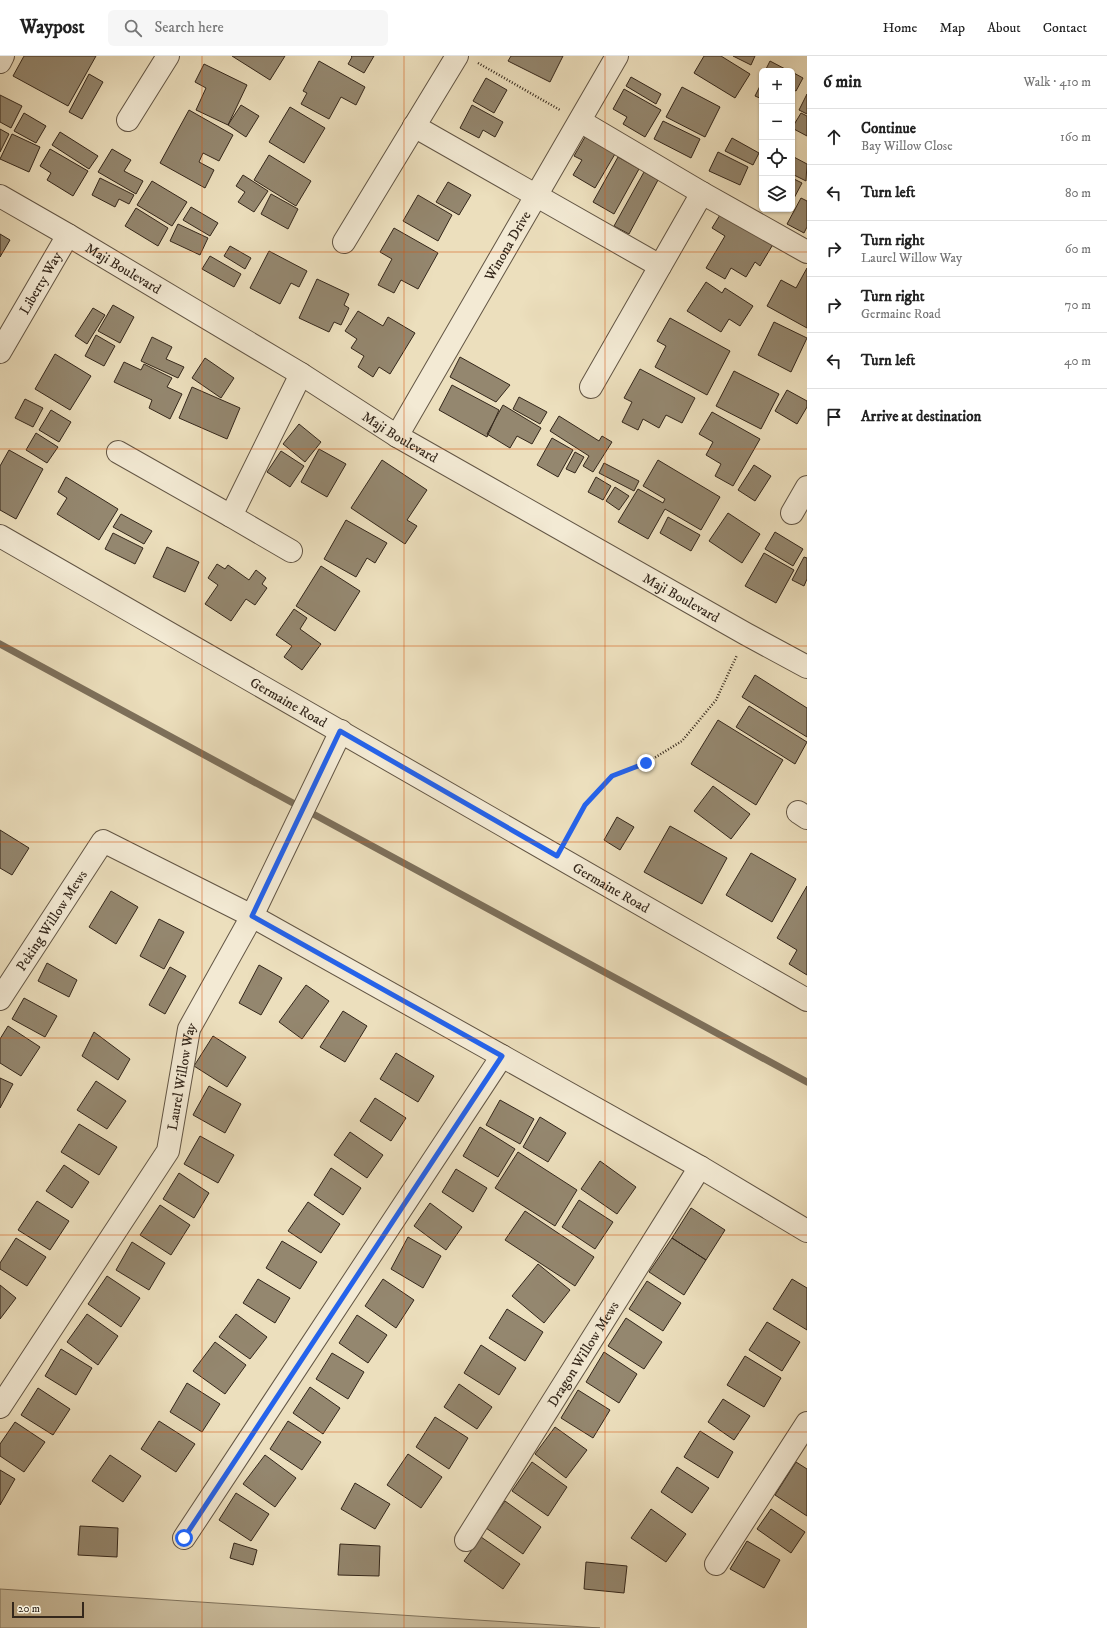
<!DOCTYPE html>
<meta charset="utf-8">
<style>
body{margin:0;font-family:"IM FELL DW Pica",serif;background:#f6f6f6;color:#222}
.controls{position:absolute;right:12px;top:12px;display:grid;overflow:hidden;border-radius:6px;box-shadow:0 1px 3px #0004}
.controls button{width:36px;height:36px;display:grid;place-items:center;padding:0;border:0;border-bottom:1px solid #e0e0e0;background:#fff;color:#222;font:20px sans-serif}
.scale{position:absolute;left:12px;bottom:10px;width:72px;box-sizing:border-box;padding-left:4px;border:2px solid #34271b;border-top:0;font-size:11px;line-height:14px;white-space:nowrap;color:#34271b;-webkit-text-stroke:3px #f3ead4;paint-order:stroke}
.stop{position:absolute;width:12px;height:12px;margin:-9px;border:3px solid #2563eb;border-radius:50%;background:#fff}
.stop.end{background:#2563eb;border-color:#fff;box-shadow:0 1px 4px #0008}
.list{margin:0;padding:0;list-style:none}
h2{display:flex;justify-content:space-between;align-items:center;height:52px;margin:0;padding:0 16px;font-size:17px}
h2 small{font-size:13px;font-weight:400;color:#767676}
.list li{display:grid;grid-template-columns:26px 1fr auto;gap:12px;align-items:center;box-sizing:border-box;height:56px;padding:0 16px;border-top:1px solid #e0e0e0}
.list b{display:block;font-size:15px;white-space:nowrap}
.list p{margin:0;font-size:13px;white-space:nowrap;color:#767676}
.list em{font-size:13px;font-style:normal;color:#767676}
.icon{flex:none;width:22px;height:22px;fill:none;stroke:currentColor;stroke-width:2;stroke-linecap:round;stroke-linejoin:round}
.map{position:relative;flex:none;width:807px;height:1572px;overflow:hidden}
header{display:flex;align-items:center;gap:24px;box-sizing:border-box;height:56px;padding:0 20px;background:#fff;border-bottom:1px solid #e0e0e0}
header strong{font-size:19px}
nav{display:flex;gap:22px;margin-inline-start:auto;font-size:14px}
.search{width:280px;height:36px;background:#f6f6f6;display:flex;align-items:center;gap:10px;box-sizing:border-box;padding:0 14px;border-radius:6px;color:#767676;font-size:15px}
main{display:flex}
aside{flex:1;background:#fff}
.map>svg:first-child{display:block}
.green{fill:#cdc0a1;stroke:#80745e}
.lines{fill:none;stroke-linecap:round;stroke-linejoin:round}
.stream{stroke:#7d705b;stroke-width:7}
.building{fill:#94876f;stroke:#34271b}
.minor-casing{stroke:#625544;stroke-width:24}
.path{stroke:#34271b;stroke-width:2.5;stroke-dasharray:1 2;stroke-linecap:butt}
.minor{stroke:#f3ead4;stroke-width:22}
.route{stroke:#2563eb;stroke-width:5}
.grid{fill:none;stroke:#d6540e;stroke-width:1;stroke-opacity:0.55}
.labels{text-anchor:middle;stroke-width:3;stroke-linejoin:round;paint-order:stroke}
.street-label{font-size:14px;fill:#34271b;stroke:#f3ead4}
</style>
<header>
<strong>Waypost</strong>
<div class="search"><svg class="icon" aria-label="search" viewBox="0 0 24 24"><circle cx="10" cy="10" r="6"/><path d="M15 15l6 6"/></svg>Search here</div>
<nav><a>Home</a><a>Map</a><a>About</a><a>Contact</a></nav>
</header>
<main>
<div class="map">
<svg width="807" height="1572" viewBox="0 0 807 1572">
<rect width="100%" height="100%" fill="#ecdfbd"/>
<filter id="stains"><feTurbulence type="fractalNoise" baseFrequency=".005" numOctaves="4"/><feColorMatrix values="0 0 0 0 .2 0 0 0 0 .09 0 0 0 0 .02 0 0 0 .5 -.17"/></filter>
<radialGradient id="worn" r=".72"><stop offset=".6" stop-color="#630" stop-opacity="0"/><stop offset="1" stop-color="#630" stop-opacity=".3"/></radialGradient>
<path class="green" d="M0 1533 600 1572H0Z"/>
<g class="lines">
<path class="stream" d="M0 588 807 1026"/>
</g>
<path class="building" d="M24 0H96L68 50 13 20Z
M232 0H285L270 24Z
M351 0H374L364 17 348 8 352 1Z
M511 0H563L550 26 508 5Z
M704 0H721L750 18 735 42 694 17Z
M733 0H755L751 9Z
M319 5 365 31 356 49 341 41 329 63 301 48 307 37 303 35Z
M770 5 789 15H765Z
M204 8 247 29 228 69 196 54 206 32 195 26Z
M792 16 803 22 796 35 792 33Z
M89 18 103 26 82 63 69 56Z
M631 21 661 38 656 48 626 30Z
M486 22 507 34 494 57 473 45Z
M762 26V43L755 40Z
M682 31 720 51 705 81 666 61Z
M624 33 661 54 645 81 623 68 627 61 613 53Z
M807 38V58L799 54Z
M0 39 22 50 11 72 0 66Z
M241 49 259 60 246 81 228 69Z
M472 49 503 66 495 81 483 74 479 82 460 72Z
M290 51 325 72 304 107 269 86Z
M189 54 233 79 219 105 203 97 199 106 214 114 205 132 160 107Z
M24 57 46 70 36 87 14 75Z
M801 57 807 60V80L792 72Z
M663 65 700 83 691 102 654 83Z
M0 73 9 78 0 96Z
M60 76 98 100 89 113 52 89Z
M12 78 40 91 29 116 0 103Z
M585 81 615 98 595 132 573 119 582 104 574 100Z
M732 82 759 97 753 109 725 95Z
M50 93 88 115 73 140 47 124 51 117 40 110Z
M112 93 131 104 124 115 143 125 136 138 98 116Z
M718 96 748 111 740 129 709 115Z
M269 99 311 125 296 150 254 124Z
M792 100 807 108 806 125 792 118Z
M618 101 639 113 614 158 593 146Z
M644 116 658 124 629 178 614 170Z
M243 119 268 135 254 156 238 146 245 136 236 130Z
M100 122 134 139 129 148 119 143 115 151 92 139Z
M792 122 802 127 792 146Z
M152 125 187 146 172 170 137 149Z
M448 126 471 139 459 159 436 146Z
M271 138 298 153 288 173 261 158Z
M418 139 452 159 438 185 403 165Z
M801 142 807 145V171L804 177 787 168Z
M191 151 218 167 210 180 183 164Z
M136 152 168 172 158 190 125 170Z
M723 154 775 185 760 210 755 206 746 221 731 212 725 223 706 212 725 180 712 172Z
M178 168 208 182 200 199 170 185Z
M394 172 438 197 418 233 401 224 394 237 378 229 392 203 380 196Z
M0 178 10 184 0 201Z
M230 190 251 202 245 213 224 200Z
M269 195 307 215 299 231 291 227 280 248 250 232Z
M210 200 241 218 234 231 202 213Z
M807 212V272L767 250 781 224 796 232Z
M317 223 349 238 344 249 349 252 341 269 334 266 329 276 299 262Z
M706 226 722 237 725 232 753 250 740 270 729 263 721 276 687 255Z
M113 249 134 261 120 287 98 275Z
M93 252 105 259 87 288 75 280Z
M358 255 383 270 388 261 415 277 390 318 379 311 373 321 358 311 364 300 351 292 357 283 345 275Z
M670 262 730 295 707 339 655 311 666 290 657 285Z
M774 266 807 282 791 316 758 299Z
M96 279 115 290 104 310 85 300Z
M152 281 172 291 166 303 184 311 178 322 141 305Z
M55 298 91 320 70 354 35 333Z
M460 301 510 329 496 346 450 321Z
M205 302 234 322 221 342 192 322Z
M124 306 141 314 144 308 172 322 167 331 182 338 170 363 149 352 152 344 114 326Z
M640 313 695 342 682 367 666 359 659 372 643 363 638 374 622 366 632 346 624 342Z
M734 315 779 338 761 373 716 350Z
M452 329 499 354 487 381 439 354Z
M192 331 240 352 227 383 179 362Z
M787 334 807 345V351L797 368 775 355Z
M519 341 547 356 540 368 513 353Z
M25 343 43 352 33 371 15 362Z
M503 349 541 372 532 388 517 380 510 392 487 378Z
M51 354 71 366 59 386 39 374Z
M712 356 760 383 733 430 715 420 721 408 706 399 713 386 699 378Z
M559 360 599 385 602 380 612 386 593 416 583 410 589 400 550 375Z
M299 368 321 386 305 406 283 388Z
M36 377 58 391 47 407 26 394Z
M552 382 573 394 558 421 537 409Z
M319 393 346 408 327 441 301 426Z
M9 394 43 413 16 463 0 454V410Z
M281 395 304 410 290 431 267 416Z
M575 396 584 401 575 417 566 413Z
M382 404 427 434 407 464 417 470 405 488 351 452Z
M658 404 720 441 701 474 665 453 648 483 618 466 638 433 663 447 665 443 643 430Z
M604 407 639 425 634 435 599 417Z
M754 409 771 420 755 445 738 434Z
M66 421 118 453 99 484 57 458 67 442 58 436Z
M596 421 611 430 603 444 588 436Z
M615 431 629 440 619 454 606 445Z
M728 457 760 478 742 507 709 485Z
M121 458 152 475 144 488 113 471Z
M668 461 700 479 691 495 660 477Z
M346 464 387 487 375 507 367 502 356 521 324 503Z
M775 476 803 493 793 510 765 493Z
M113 477 143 492 135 508 105 493Z
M167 491 199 506 185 536 153 521Z
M764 497 794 514 776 547 745 530Z
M804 501 807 502V523L804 530 792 524Z
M217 508 225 513 228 509 249 524 256 514 266 522 262 528 267 532 255 549 246 543 231 565 205 548 218 529 208 522Z
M321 510 360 535 335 575 296 550Z
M294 553 307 562 300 573 321 588 302 614 284 601 292 590 276 579Z
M755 619 807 652V681L742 641Z
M749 650 807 686 795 708 736 671Z
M718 664 783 704 756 749 691 708Z
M713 730 750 758 731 783 694 755Z
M617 761 634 771 620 794 604 784Z
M670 770 727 802 702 848 644 816Z
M0 774 29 792 12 819 0 812Z
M751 797 796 823 772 866 726 839Z
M807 830V919L789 908 797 894 777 882Z
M111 835 138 851 116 888 89 871Z
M159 863 184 876 164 913 140 900Z
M47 907 77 924 69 941 38 925Z
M259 909 282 922 261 959 239 947Z
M170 911 186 920 165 958 149 949Z
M306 929 329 945 302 983 279 966Z
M24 942 57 960 45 981 12 963Z
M343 955 367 970 345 1006 320 991Z
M8 970 40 991 21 1020 0 1007V983Z
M94 976 130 1003 118 1024 82 1000Z
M213 980 246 1001 227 1031 194 1010Z
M396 997 434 1020 418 1046 380 1023Z
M0 1022 13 1028 0 1052Z
M96 1025 126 1045 107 1073 77 1054Z
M209 1030 241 1048 225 1077 193 1059Z
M375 1042 406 1062 391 1085 360 1065Z
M500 1044 534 1063 520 1088 486 1069Z
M540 1061 566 1077 548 1106 523 1091Z
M79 1068 117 1091 99 1119 61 1096Z
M480 1071 515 1093 498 1121 463 1100Z
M350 1076 383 1099 367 1122 334 1099Z
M200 1080 234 1099 218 1127 184 1108Z
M518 1096 577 1134 555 1170 495 1132Z
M600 1105 636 1131 617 1158 581 1133Z
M64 1109 89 1126 72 1152 46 1135Z
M331 1112 361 1132 343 1159 314 1139Z
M456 1113 487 1132 473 1156 442 1136Z
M179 1117 209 1137 194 1162 163 1143Z
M579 1144 613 1166 595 1193 562 1171Z
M37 1145 69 1165 50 1194 18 1174Z
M308 1146 340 1168 321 1197 288 1175Z
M430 1147 462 1171 446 1194 414 1170Z
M160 1149 190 1169 171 1199 140 1179Z
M691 1152 725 1174 706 1204 672 1182Z
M525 1155 594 1201 575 1230 505 1184Z
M408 1181 441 1200 423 1232 391 1213Z
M16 1182 46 1201 27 1230 0 1213V1207Z
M672 1182 706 1204 684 1239 649 1216Z
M282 1185 317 1206 300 1233 266 1212Z
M132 1186 165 1207 149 1234 116 1214Z
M538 1208 570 1234 544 1267 512 1240Z
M107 1220 140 1242 121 1271 88 1248Z
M258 1223 290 1242 275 1267 243 1247Z
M383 1223 414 1244 396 1272 365 1250Z
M792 1223 807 1232V1274L773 1253Z
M647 1225 681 1247 663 1275 629 1253Z
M0 1229 16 1242 0 1263Z
M507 1253 543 1276 525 1305 489 1282Z
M87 1258 118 1280 98 1309 67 1286Z
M236 1258 267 1281 250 1303 219 1281Z
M357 1259 387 1279 368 1307 339 1287Z
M626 1262 662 1286 644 1313 608 1290Z
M767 1266 800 1286 782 1315 749 1294Z
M215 1286 246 1309 225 1338 193 1315Z
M481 1289 516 1312 499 1339 464 1317Z
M61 1293 92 1312 76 1339 45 1320Z
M604 1296 637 1318 619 1347 586 1326Z
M332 1297 364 1316 348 1343 316 1323Z
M745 1300 781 1322 764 1351 727 1329Z
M187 1327 220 1348 202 1376 170 1356Z
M459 1328 492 1351 477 1373 444 1351Z
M310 1331 340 1352 323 1378 293 1357Z
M38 1332 70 1353 53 1379 21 1359Z
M578 1334 610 1354 593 1382 561 1362Z
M723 1343 750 1360 734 1384 708 1366Z
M435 1361 468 1382 449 1413 416 1391Z
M159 1365 195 1388 176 1416 141 1393Z
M288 1365 321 1386 302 1414 270 1393Z
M15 1366 45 1386 24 1416 0 1400V1388Z
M555 1371 587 1394 566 1422 535 1398Z
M700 1375 733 1396 718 1422 684 1401Z
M408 1398 442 1421 421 1452 387 1429Z
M110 1399 141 1420 123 1446 92 1425Z
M265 1399 296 1422 275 1451 243 1428Z
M532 1406 567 1431 548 1460 512 1435Z
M796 1406 807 1413V1460L775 1439Z
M677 1411 709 1432 692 1457 661 1436Z
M0 1414 15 1423 0 1449Z
M355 1427 390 1448 375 1473 341 1453Z
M236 1437 269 1458 251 1485 219 1464Z
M505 1445 541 1471 523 1498 486 1472Z
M651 1453 686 1478 666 1506 631 1482Z
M771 1453 805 1476 791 1497 757 1473Z
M80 1470 118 1472 117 1501 78 1499Z
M481 1481 520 1508 503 1533 464 1505Z
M747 1485 780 1504 764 1532 730 1513Z
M234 1487 257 1494 253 1509 230 1502Z
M340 1488 380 1490 379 1520 338 1519Z
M586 1506 627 1510 624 1537 584 1533Z"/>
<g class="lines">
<g class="minor-casing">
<g id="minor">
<path d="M0 6 3 0"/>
<path d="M128 64 168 0"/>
<path d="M580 65 702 137 807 196"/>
<path d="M414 70 660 210"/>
<path id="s1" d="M0 140 68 179 301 318 397 380 746 578 807 611"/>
<path d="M344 186 457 0"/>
<path id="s2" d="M0 296 68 179"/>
<path d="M591 331 702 137"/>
<path id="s3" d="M397 380 617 0"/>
<path d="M118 396 231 460 301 318"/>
<path d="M792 457 807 431"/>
<path d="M231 460 291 495"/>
<path id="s4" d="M0 480 807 944"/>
<path d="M798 756 807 762"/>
<path id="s5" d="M0 943 103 785 252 860 700 1111 807 1175"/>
<path id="s6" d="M0 1351 168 1095 189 973 252 860 341 675"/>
<path d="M184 1482 502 1000"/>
<path id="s7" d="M466 1484 700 1111"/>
<path d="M716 1508 807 1367"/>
</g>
</g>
<path class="path" d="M478 7 560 54
M568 781 585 749 612 720 646 707 682 685 716 644 737 599"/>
<use href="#minor" class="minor"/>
</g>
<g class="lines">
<path class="route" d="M184 1482 502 1000 252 860 340 675 557 800 585 749 612 720 646 707"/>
</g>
<path class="grid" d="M202 0V1572M404 0V1572M605 0V1572M0 196H807M0 393H807M0 590H807M0 786H807M0 982H807M0 1179H807M0 1376H807"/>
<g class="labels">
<g class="street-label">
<text dy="5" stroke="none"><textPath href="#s3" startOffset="220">Winona Drive</textPath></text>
<text dy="5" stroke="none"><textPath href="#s1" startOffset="143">Maji Boulevard</textPath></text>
<text dy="5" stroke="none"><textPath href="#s2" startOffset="80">Liberty Way</textPath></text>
<text dy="5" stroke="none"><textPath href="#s1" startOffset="467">Maji Boulevard</textPath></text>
<text dy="5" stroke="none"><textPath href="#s1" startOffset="791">Maji Boulevard</textPath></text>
<text dy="5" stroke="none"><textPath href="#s4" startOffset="333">Germaine Road</textPath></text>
<text dy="5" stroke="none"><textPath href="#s4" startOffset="705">Germaine Road</textPath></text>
<text dy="5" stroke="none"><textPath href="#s5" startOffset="94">Peking Willow Mews</textPath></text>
<text dy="5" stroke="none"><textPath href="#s6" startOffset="382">Laurel Willow Way</textPath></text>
<text dy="5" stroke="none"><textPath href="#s7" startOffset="220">Dragon Willow Mews</textPath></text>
</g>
</g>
<rect width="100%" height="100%" filter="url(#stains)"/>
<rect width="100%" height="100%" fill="url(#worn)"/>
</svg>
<div class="controls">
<button>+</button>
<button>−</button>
<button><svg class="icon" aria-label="locate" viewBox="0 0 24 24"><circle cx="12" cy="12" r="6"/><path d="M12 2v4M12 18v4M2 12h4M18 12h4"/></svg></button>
<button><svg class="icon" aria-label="layers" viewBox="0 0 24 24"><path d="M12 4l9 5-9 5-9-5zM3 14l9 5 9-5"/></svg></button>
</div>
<div class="scale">20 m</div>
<div class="stop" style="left:184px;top:1482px"></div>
<div class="stop end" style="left:646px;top:707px"></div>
</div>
<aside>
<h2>6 min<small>Walk · 410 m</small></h2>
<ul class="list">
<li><svg class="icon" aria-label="ahead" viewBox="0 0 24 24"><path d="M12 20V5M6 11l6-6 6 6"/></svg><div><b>Continue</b><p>Bay Willow Close</p></div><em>160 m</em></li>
<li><svg class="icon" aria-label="left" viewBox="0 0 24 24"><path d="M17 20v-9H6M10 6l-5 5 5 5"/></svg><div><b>Turn left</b></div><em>80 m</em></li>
<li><svg class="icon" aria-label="right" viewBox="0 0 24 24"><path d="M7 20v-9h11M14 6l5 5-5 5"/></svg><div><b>Turn right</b><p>Laurel Willow Way</p></div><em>60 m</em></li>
<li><svg class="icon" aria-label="right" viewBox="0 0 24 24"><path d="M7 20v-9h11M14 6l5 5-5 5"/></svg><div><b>Turn right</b><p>Germaine Road</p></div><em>70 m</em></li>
<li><svg class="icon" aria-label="left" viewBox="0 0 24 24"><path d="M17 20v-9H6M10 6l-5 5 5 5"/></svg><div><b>Turn left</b></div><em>40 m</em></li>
<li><svg class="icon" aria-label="arrive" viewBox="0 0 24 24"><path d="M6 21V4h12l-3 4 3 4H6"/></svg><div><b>Arrive at destination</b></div></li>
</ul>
</aside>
</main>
